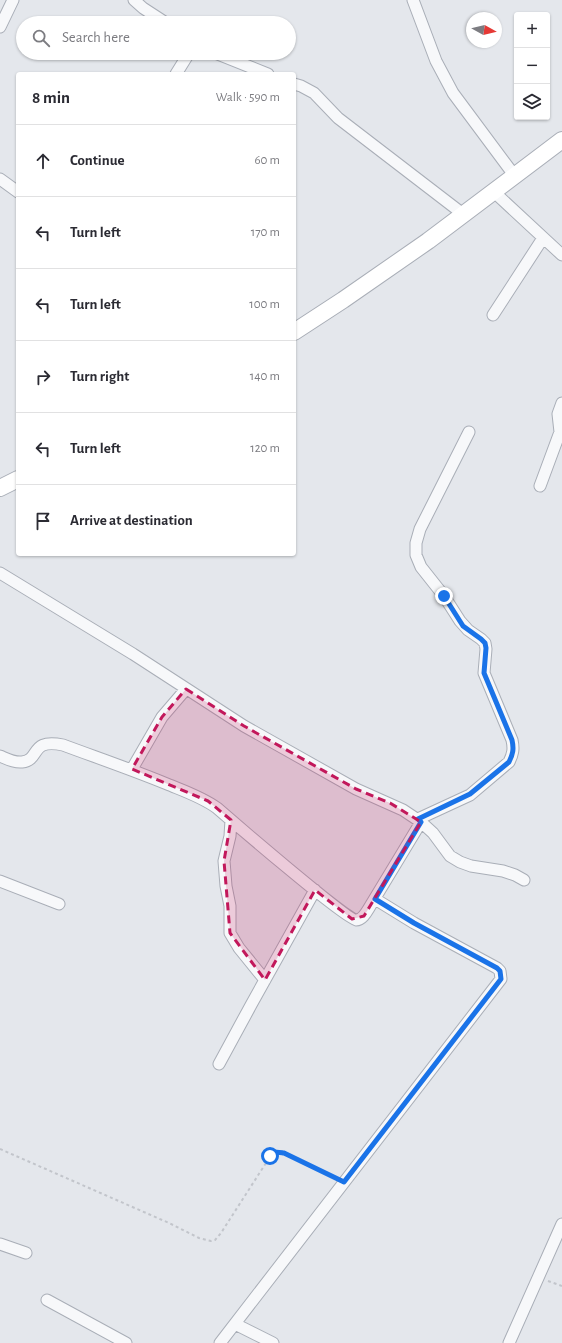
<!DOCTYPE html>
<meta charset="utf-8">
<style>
body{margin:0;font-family:"Alegreya Sans",sans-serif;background:#f2f2f3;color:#2b2b33}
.controls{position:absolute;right:12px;top:12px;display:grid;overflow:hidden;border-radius:4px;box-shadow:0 1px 3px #0004}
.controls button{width:36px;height:36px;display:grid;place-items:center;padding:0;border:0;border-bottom:1px solid #e1e1e2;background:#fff;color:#2b2b33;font:20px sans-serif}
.compass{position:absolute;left:466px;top:12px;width:36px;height:36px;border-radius:50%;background:#fff;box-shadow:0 1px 3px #0004;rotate:98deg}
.stop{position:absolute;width:12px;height:12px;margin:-9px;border:3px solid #1a73e8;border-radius:50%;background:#fff}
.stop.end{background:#1a73e8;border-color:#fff;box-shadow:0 1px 4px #0008}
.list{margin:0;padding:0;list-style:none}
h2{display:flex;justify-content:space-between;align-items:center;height:52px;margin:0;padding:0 16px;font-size:17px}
h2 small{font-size:13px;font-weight:400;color:#7c7c81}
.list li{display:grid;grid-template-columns:26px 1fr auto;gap:12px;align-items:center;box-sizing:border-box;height:72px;padding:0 16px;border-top:1px solid #e1e1e2}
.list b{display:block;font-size:15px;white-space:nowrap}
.list em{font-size:13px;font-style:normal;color:#7c7c81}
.icon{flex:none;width:22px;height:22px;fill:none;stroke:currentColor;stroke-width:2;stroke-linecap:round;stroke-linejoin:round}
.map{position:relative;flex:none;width:562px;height:1343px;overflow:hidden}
.search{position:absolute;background:#fff;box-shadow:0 1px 3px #0004;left:16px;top:16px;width:280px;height:44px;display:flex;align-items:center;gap:10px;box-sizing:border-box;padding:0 14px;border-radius:22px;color:#7c7c81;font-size:15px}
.panel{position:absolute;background:#fff;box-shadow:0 1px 3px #0004;left:16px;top:72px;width:280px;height:484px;border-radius:4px}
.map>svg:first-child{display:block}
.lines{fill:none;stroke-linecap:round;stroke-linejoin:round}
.minor-casing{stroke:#a9aeb7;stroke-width:13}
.secondary-casing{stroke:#a9aeb7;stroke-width:18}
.path{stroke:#c2c5cb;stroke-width:2;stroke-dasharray:3 3;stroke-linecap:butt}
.minor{stroke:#f7f8fa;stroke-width:11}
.secondary{stroke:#fff;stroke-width:16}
.route{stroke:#1a73e8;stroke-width:5}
.marked{fill:#c2185b;fill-opacity:0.2;stroke:#c2185b;stroke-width:3;stroke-dasharray:8 5;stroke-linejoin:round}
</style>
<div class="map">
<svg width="562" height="1343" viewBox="0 0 562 1343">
<rect width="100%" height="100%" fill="#e4e7ec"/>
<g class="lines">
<g class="minor-casing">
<path id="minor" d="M134 0 143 8 166 23
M413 0 436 61 453 93 514 175
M0 27 13 0
M215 53 268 74
M176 74 189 53
M294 84 301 86 314 93 338 118 463 214
M0 179 18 192
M493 191 562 255
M493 315 543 238
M540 486 560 432 558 414 562 403
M0 573 133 654 244 726 356 789 403 810 421 822 433 833 450 856 460 862 471 866 503 871 515 875 524 880
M0 756C7 759 14 763 22 762 41 760 29 738 63 745 98 758 133 770 167 784 184 791 202 797 217 808 232 821 347 920 356 920 362 920 366 913 369 908L421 822
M132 769 162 717 186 689
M418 819 470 795 509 762C513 754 514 749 512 740L484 673 486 649 485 643 481 639 468 630 460 621 444 596 421 567 416 555V543L420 529 469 432
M231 820 230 836 224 861 226 886 230 906V933L239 948 265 980
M0 881 59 904
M219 1064 251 1005 315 890
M0 1244 26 1253
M47 1300 126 1343
M235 1324 273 1343
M220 1343 501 979 500 971 497 968 414 923 375 899
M509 1343 562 1224"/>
</g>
<g class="secondary-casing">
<path id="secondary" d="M294 332 343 300 428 241 562 140
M0 488 18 479"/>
</g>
<path class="path" d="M0 1149 169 1223 199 1238 211 1241 215 1240 221 1233 273 1152H276L284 1153 336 1178
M548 1281 562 1286"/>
<use href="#minor" class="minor"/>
<use href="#secondary" class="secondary"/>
</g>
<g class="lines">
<path class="route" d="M270 1156C274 1151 277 1152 284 1153L344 1182 501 979 500 971 497 968 414 923 375 899 421 822 418 819 470 794 509 762C513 754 514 749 512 740L484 673 486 648 485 643 481 639 463 626 444 596"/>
</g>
<path class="marked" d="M186 689 244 726 356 789 390 803 421 822 364 916 352 919 315 890 265 980 230 933 224 861 231 820 208 801 132 769 162 717Z"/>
</svg>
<div class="controls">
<button>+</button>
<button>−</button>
<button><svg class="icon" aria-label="layers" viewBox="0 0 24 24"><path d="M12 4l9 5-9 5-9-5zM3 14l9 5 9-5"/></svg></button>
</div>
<svg class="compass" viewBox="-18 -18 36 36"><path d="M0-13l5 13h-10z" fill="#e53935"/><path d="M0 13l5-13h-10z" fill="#7c7c81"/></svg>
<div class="stop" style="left:270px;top:1156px"></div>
<div class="stop end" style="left:444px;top:596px"></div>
<div class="search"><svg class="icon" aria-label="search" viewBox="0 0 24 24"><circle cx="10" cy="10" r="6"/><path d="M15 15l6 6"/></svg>Search here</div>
<section class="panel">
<h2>8 min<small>Walk · 590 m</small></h2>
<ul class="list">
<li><svg class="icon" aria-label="ahead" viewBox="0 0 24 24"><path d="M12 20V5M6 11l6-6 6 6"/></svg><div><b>Continue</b></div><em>60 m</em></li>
<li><svg class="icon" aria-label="left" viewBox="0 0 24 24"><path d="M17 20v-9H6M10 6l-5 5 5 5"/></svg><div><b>Turn left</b></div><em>170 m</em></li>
<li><svg class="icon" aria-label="left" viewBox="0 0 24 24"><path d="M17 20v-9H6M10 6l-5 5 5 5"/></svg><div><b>Turn left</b></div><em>100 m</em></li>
<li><svg class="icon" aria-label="right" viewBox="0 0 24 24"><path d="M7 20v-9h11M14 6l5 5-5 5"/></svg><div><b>Turn right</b></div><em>140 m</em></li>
<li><svg class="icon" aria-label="left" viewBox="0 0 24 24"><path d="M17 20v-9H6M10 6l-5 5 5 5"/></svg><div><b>Turn left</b></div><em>120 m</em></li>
<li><svg class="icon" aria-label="arrive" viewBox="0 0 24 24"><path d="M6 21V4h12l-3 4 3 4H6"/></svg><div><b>Arrive at destination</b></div></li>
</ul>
</section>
</div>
